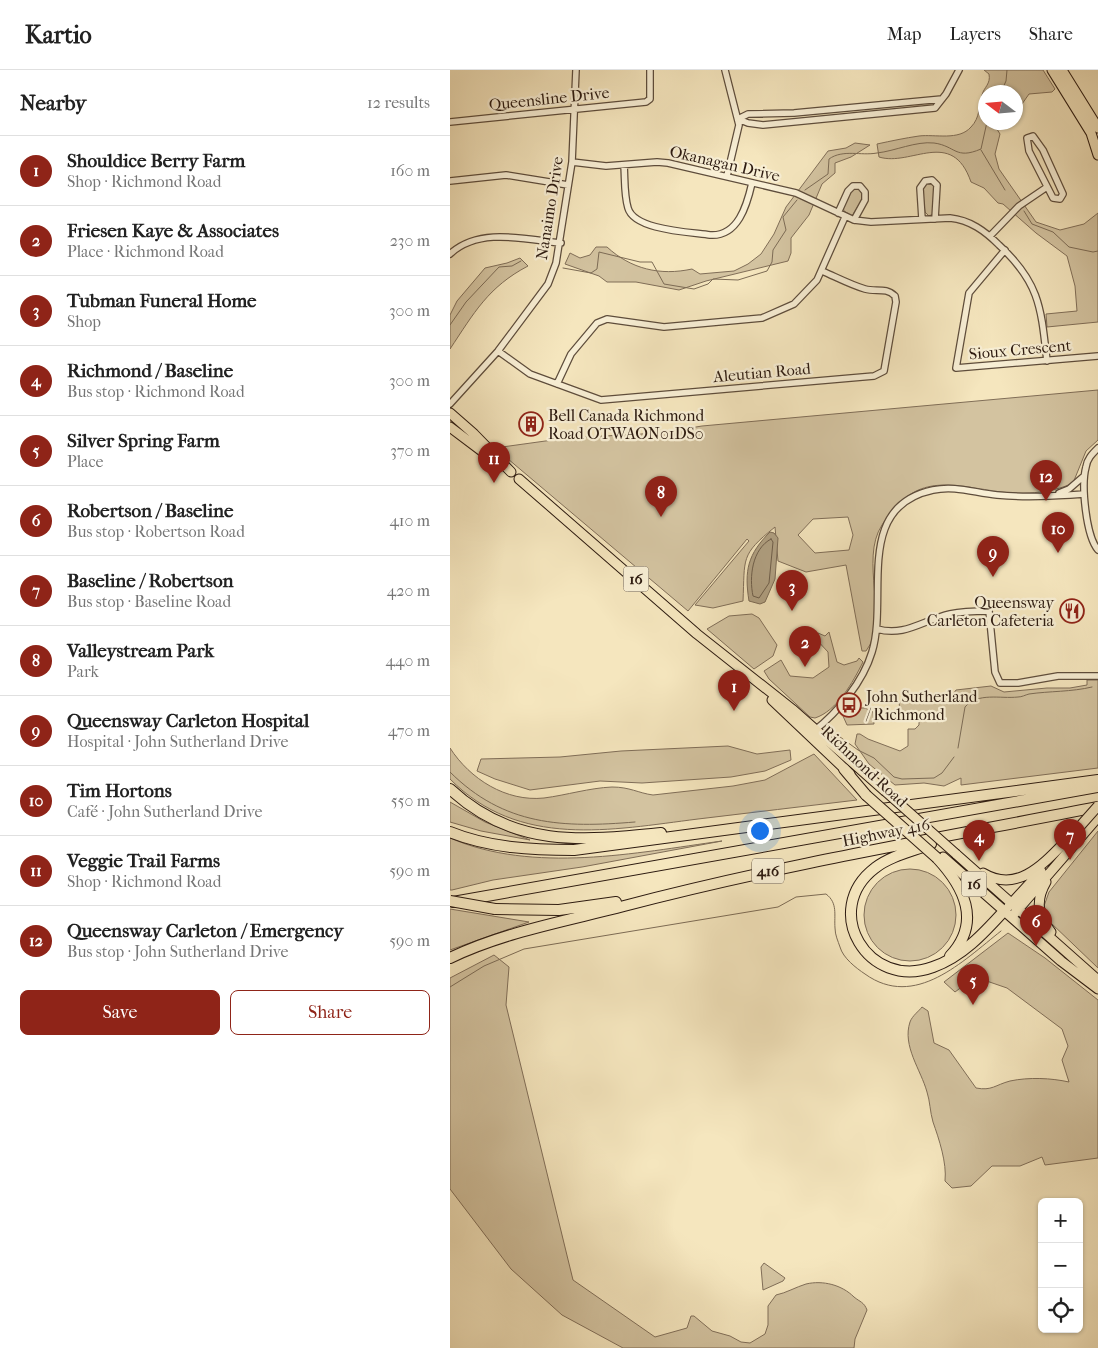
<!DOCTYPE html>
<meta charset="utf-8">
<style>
body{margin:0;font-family:"IM FELL French Canon",serif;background:#f6f6f6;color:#222}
.controls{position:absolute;right:15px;bottom:15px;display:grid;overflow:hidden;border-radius:8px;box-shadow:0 1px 4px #0004}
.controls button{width:45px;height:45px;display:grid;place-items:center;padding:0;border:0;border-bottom:1px solid #e0e0e0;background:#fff;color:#222;font:25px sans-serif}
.compass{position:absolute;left:528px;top:15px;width:45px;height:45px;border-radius:50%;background:#fff;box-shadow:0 1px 4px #0004;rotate:286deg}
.you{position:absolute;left:309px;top:760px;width:18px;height:18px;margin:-12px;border:4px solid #fff;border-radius:50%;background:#1a73e8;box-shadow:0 0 0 8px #1a73e833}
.badge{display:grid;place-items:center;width:32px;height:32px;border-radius:50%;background:#8f2418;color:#fff;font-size:16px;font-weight:700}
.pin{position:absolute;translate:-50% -41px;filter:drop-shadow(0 1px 2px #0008)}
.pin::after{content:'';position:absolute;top:26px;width:18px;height:15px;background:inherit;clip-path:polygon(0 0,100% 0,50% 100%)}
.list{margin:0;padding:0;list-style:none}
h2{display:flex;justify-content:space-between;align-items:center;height:65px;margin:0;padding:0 20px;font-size:21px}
h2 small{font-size:16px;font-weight:400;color:#767676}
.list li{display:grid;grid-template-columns:32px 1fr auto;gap:15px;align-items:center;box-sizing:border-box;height:70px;padding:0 20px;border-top:1px solid #e0e0e0}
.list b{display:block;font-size:19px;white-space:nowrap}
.list p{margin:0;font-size:16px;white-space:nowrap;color:#767676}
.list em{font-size:16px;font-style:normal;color:#767676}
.actions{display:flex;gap:10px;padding:15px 20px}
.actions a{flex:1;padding:11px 0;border:1px solid #8f2418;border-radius:8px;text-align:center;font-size:18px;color:#8f2418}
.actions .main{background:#8f2418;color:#fff}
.icon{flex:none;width:28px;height:28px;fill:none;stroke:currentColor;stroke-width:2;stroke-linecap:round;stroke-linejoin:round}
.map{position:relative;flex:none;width:648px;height:1278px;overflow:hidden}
header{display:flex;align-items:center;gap:30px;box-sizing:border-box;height:70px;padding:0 25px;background:#fff;border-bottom:1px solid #e0e0e0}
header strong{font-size:24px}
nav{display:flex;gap:28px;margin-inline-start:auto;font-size:18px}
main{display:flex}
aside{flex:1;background:#fff}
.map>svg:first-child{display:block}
.green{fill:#d3c3a0;stroke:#806e58;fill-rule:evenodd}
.water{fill:#b1a183;stroke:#7c6b55}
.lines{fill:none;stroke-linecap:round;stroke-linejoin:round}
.shore{stroke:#6e5e4a;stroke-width:1}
.stream{stroke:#7c6b55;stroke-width:1}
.minor-casing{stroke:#5e4d3c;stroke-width:8}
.primary-casing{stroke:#2c1a10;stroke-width:11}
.motorway-casing{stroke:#2c1a10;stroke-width:12}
.minor{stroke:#f8efd5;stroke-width:5.5}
.primary{stroke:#f5e6be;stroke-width:9}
.motorway{stroke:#f5e6be;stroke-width:10}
.primary-bridge-casing{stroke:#2c1a10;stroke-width:11;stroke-linecap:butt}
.motorway-bridge-casing{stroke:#2c1a10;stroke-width:12;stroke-linecap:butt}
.primary-bridge{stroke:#f5e6be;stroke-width:9}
.motorway-bridge{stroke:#f5e6be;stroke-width:10}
.labels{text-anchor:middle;stroke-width:4.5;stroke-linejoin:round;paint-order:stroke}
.shield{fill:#f8efd5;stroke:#695a4b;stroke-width:1}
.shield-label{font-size:15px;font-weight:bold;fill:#2c1a10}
.street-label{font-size:16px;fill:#2c1a10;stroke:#f8efd5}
.poi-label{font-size:16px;fill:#2c1a10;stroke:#f8efd5;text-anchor:start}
</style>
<header>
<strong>Kartio</strong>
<nav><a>Map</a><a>Layers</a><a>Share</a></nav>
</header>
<main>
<aside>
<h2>Nearby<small>12 results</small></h2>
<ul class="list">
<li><span class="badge">1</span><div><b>Shouldice Berry Farm</b><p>Shop · Richmond Road</p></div><em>160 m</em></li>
<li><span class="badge">2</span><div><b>Friesen Kaye &amp; Associates</b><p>Place · Richmond Road</p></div><em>230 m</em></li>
<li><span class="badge">3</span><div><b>Tubman Funeral Home</b><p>Shop</p></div><em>300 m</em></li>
<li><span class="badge">4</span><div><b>Richmond / Baseline</b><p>Bus stop · Richmond Road</p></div><em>300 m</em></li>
<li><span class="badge">5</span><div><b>Silver Spring Farm</b><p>Place</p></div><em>370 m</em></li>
<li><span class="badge">6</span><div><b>Robertson / Baseline</b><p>Bus stop · Robertson Road</p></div><em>410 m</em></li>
<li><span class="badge">7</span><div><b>Baseline / Robertson</b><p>Bus stop · Baseline Road</p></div><em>420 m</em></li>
<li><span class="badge">8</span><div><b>Valleystream Park</b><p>Park</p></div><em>440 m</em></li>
<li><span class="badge">9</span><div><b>Queensway Carleton Hospital</b><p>Hospital · John Sutherland Drive</p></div><em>470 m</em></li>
<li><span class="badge">10</span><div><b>Tim Hortons</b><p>Café · John Sutherland Drive</p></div><em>550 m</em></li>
<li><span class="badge">11</span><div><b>Veggie Trail Farms</b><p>Shop · Richmond Road</p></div><em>590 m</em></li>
<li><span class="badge">12</span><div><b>Queensway Carleton / Emergency</b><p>Bus stop · John Sutherland Drive</p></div><em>590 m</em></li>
</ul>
<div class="actions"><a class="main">Save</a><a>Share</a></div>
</aside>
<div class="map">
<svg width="648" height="1278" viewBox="0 0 648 1278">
<rect width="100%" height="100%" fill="#f5e6be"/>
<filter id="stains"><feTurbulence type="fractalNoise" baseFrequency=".004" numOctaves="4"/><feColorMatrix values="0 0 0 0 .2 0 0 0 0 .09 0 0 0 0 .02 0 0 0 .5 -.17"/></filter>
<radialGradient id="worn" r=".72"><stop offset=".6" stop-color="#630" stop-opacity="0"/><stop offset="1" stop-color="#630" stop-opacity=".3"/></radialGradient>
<path class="green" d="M534 0H593L605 19 602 22 579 24 572 34 566 35V22H536V52L546 53 545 56 550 64 545 84 549 99 586 152 610 160 634 154 648 143V252L597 257 596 244 627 241 625 216 617 186 586 163 553 134 548 133 534 118 521 112C502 57 461 97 429 87L427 74C441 71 455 68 469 66 485 64 509 71 521 57 530 48 529 36 532 25 534 17 541 14 539 4Z
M405 73 420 75 401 87 385 93V103L372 114 359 145 341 168V183L338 191 256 211 229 220 186 212H157L149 206 115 194 120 183 130 188 140 185 146 177H157C181 199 210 206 242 199L250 204 284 201 298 194 311 184 324 164 336 137 378 81 396 78Z
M480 111 485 115 483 144 479 146 475 142 472 117Z
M406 118 413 120V128L402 146 394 141 393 137 402 119Z
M70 188 78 196C38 217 24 243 0 279V245L7 231 35 198 57 193Z
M648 320V370L636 381 623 413C600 424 569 425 544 421 493 413 464 405 432 455 409 490 440 550 416 581H412L396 495 356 502 328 491 325 457C290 485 295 488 293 531L263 538 245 535 299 471 297 469 238 541 45 378 117 368 210 363 252 356ZM398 447 403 465 399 480 365 483 348 465 363 449Z
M302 544 309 548 327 575 323 586 304 599 257 559 279 546Z
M379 562 387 592 394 595 407 591 409 588 413 592C403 612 387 641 365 648L360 647 319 609 314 601 331 590 340 606 363 608 379 597 378 582 365 568 368 563 375 566Z
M637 610H648V698L511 715V708L494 716 474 713 445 715 419 694 405 674 407 664H410L418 669 450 681 458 676V659H465L469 655V643L450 641 449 632 502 626 506 620 541 616 554 622 597 618H620L637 615Z
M415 638 423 642 424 654 397 655 393 646C397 637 406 638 415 638Z
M278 676 307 684 340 680 341 690 315 701 281 707 192 713 150 711 80 720 45 709 27 701 31 689 110 687 171 681Z
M0 678C20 709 56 732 94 728 117 725 139 718 162 717 180 717 188 723 203 725L283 716 315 710 364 684 407 730C354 736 301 743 248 749 161 760 69 779 0 709Z
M0 732 35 752 80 770 31 761 0 752Z
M648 761V898L601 853 594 836 599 822Z
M0 768C84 804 185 783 272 771L132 797 43 810 2 820H0Z
M414 845a46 46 0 1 1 92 0a46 46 0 1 1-92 0Z
M0 839 79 852 0 880Z
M558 863 595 888 648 930V1088L595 1095 592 1087 570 1096H542L521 1116 502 1118 495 1111C497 1093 489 1069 483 1052 480 1042 480 1031 477 1022 471 1000 452 976 460 952 462 946 469 941 472 937L478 941 484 973 499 980 526 1018C542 1021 545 1015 560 1011 579 1007 601 1008 619 1012L612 990 618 976 612 959 557 918 525 907 505 922 494 912Z
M44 885 59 897 56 935 123 1210 205 1267 237 1258 241 1246H244L262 1261 280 1266 291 1272 300 1273 315 1264 318 1255V1236L326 1225C336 1223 346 1217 356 1214 373 1210 392 1215 404 1227 410 1232 414 1232 417 1240L405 1269 404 1278H173L112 1245 61 1199 0 1119V908Z
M314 1193 335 1208 333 1211 313 1220 311 1197Z"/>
<path class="water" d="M320 462 324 463 328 468 325 509 315 532 310 534 299 531C294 500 298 484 320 462Z"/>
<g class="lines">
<path class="shore" d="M321 469 323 472 319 513 309 528 303 526C299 507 302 479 321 469Z"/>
<path class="stream" d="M551 22 556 11 557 0
M531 80 555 120
M355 120 378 104 379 89C393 79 411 86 427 83 445 81 466 71 484 73 506 76 505 90 531 79L537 52
M574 141 582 154 603 162 619 177 643 182 648 181
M113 198 141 203 147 199 149 182 190 192H202L214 214 244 219 258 214 263 209 288 210 317 201 322 192 323 180 336 160 333 147 347 130
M0 255 16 232 49 197 62 196 71 191
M386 664 408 680 424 688 444 707 452 709 484 708 492 703 504 687
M508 678 515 637C528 622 550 629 568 627 572 627 575 625 579 624 600 621 621 622 642 617
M0 702C54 756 113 758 185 752
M0 917 34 896 74 879 328 837 346 827 376 824C388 833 384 845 385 858 385 865 388 871 390 877 393 888 406 898 415 904 465 940 513 891 551 861"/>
<g class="minor-casing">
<path id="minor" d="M275 0 289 55 277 106
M288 49 298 53 313 55 485 38 496 24 509 0
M288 49 298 44 344 43 492 29
M0 52 196 32 200 29V0
M583 66 593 80 613 124 610 129 603 128 579 81 577 68Z
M122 92 156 96 207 92 218 93 346 123 404 150 421 152 500 148C520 150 535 161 549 175 590 213 591 238 597 291
M174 95C175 109 174 125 178 138 184 160 239 162 260 165 288 167 297 135 302 113
M0 111 56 105 118 115
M388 143 398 121 403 116H410L415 122V130L404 150
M472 149 470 118 475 111 482 110 487 115 485 149
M540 166 569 136 597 117
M555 180 519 223 506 298 648 286
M0 184C29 157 74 169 111 173
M48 281 80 304 151 330 424 306 434 301 446 232 445 226C436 217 426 222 415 219 401 215 386 207 372 201
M107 314 121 284 147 253 157 249 214 257 312 248 344 234 367 210 395 147
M0 334 48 281 98 214 106 193 122 92 126 0
M648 378C642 384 637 389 636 397 631 415 636 466 648 480
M609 423 619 419 634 406
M427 559C455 567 473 550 500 544 513 541 526 541 539 541L545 602 550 613H568L608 606H648
M364 661C388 642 413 612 422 582 439 527 403 437 483 420 505 415 525 423 547 425 576 428 605 426 634 424"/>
</g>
<g class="primary-casing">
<path id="primary" d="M602 0 641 63 648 85
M612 0 648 58
M0 343 24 364 61 402
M0 357 45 391
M69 409 247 564 342 639 435 721
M322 630 400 704
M506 784 648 910
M493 787 611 891 648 919
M533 803C571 826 599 787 624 763
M596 812C585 831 588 846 601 862
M559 836 591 801
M565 843 648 747"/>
</g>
<g class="motorway-casing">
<path id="motorway" d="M394 699 416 725
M0 719C63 778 132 771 211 763
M0 762C39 778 83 780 124 780L648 710
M481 774C463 781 440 786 425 798 370 840 418 921 483 897 512 887 534 863 554 841
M487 788C514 817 532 852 500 886
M3 832 648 717
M45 839 109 840 166 832
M0 888C54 862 116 851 174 836 330 795 489 768 648 737"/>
</g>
<use href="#minor" class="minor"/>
<use href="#primary" class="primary"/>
<use href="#motorway" class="motorway"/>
<g class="primary-bridge-casing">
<path id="primary-bridge" d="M435 721 506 784
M624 763 648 736"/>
</g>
<g class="motorway-bridge-casing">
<path id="motorway-bridge" d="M416 725 487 788
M0 831 45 839"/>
</g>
<use href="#primary-bridge" class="primary-bridge"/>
<use href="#motorway-bridge" class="motorway-bridge"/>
</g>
<defs>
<g id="building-ring" transform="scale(1.25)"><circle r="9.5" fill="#f8efd5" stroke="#8f2418" stroke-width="1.5"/><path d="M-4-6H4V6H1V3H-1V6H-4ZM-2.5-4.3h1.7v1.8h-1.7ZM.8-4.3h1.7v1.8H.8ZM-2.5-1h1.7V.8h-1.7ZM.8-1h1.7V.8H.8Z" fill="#8f2418"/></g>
<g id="restaurant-ring" transform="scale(1.25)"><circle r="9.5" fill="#f8efd5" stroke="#8f2418" stroke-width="1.5"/><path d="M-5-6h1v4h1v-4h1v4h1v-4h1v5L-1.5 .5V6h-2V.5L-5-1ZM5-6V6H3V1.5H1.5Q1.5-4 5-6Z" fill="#8f2418"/></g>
<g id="bus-ring" transform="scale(1.25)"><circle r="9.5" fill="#f8efd5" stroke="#8f2418" stroke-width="1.5"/><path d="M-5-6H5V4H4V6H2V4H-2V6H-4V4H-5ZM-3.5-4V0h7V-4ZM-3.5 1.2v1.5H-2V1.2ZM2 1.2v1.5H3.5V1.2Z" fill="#8f2418"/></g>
</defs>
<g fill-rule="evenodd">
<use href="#building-ring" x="81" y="354"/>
<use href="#restaurant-ring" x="622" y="541"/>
<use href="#bus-ring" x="399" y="635"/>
</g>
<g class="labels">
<g class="shield">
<rect x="173.5" y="496.5" width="25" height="25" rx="4"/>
<rect x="302" y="788.5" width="32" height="25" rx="4"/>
<rect x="511.5" y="801.5" width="25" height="25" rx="4"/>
</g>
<g class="shield-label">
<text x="186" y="514">16</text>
<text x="318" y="806">416</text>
<text x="524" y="819">16</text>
</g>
<g class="street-label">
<text transform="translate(99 28) rotate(-6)" y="6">Queensline Drive</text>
<text transform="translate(275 93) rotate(13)" y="6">Okanagan Drive</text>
<text transform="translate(99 138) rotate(-81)" y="6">Nanaimo Drive</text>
<text transform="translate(570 279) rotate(-5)" y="6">Sioux Crescent</text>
<text transform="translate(312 302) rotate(-5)" y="6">Aleutian Road</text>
<text transform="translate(415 696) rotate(43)" y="6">Richmond Road</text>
<text transform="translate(436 762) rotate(-11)" y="6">Highway 416</text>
</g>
<g class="poi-label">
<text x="98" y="351">Bell Canada Richmond<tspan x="98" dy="18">Road OTWAON01DS0</tspan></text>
<text x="604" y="538" text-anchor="end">Queensway<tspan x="604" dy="18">Carleton Cafeteria</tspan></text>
<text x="416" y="632">John Sutherland<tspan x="416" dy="18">/ Richmond</tspan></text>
</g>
</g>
<rect width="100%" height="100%" filter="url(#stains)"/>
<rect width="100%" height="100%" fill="url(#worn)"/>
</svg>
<div class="controls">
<button>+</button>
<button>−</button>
<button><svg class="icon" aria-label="locate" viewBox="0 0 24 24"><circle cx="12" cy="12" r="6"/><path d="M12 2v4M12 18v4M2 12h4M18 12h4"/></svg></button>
</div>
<svg class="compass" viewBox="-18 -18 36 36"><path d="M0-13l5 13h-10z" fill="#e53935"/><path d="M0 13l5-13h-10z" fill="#767676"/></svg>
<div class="you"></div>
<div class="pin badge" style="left:284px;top:641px">1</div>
<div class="pin badge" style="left:355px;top:597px">2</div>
<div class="pin badge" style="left:342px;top:541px">3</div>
<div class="pin badge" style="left:529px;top:791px">4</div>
<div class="pin badge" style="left:523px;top:935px">5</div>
<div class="pin badge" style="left:586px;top:876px">6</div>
<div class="pin badge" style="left:620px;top:790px">7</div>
<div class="pin badge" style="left:211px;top:447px">8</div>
<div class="pin badge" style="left:543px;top:507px">9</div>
<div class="pin badge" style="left:608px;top:483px">10</div>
<div class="pin badge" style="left:44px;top:413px">11</div>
<div class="pin badge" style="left:596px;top:431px">12</div>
</div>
</main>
